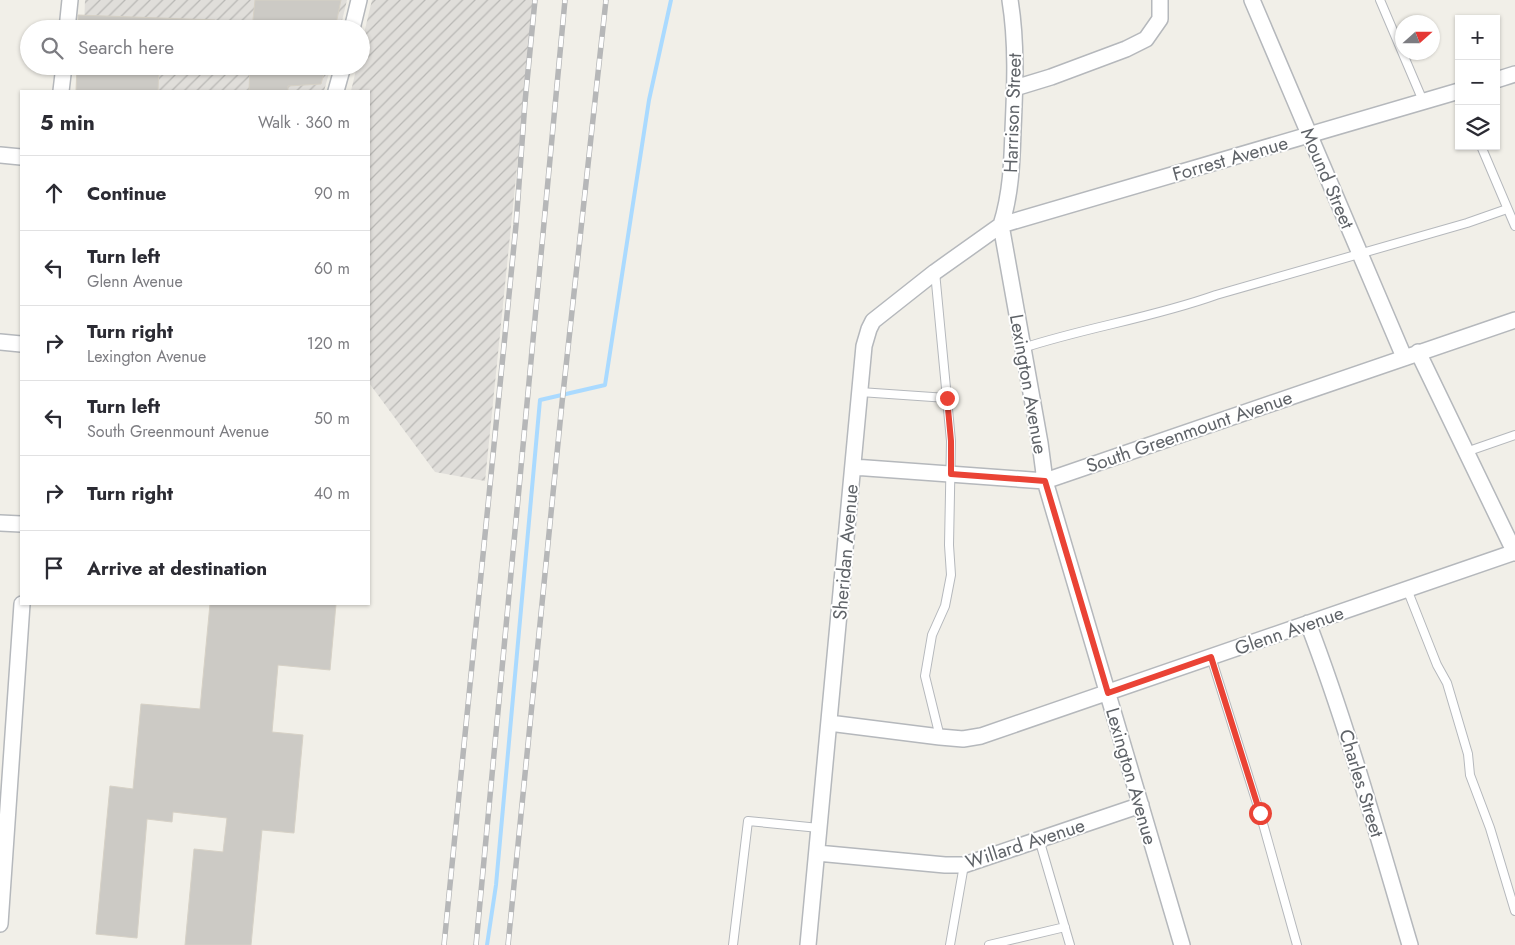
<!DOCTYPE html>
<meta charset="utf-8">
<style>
body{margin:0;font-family:Jost,sans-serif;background:#f2f2f3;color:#2b2b33}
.controls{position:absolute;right:15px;top:15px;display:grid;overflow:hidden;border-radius:0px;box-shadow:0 1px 4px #0004}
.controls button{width:45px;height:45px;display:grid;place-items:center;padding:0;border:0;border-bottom:1px solid #e1e1e2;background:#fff;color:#2b2b33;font:25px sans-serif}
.compass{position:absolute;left:1395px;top:15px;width:45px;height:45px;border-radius:50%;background:#fff;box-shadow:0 1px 4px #0004;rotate:69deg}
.stop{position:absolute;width:15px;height:15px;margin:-11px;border:4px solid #ea4335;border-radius:50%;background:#fff}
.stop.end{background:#ea4335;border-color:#fff;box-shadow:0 1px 5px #0008}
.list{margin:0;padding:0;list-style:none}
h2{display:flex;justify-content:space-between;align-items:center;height:65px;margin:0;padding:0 20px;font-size:21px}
h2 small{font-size:16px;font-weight:400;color:#7c7c81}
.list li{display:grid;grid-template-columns:32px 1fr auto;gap:15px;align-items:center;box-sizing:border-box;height:75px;padding:0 20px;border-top:1px solid #e1e1e2}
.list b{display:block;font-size:19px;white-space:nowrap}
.list p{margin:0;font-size:16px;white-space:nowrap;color:#7c7c81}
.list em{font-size:16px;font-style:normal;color:#7c7c81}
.icon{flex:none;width:28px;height:28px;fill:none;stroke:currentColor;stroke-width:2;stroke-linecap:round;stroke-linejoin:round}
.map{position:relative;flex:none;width:1515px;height:945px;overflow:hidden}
.search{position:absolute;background:#fff;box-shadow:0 1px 4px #0004;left:20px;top:20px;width:350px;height:55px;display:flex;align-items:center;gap:12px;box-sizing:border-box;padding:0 18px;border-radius:28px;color:#7c7c81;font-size:19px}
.panel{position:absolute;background:#fff;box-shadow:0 1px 4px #0004;left:20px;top:90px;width:350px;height:515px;border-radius:0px}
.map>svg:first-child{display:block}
.industrial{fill:url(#industrial-furrows)}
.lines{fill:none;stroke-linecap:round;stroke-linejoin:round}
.stream{stroke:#aadaff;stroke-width:4}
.building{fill:#cccac5;stroke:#d6d1c6}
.lane-casing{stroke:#b5b8bc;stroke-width:10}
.street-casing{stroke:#b5b8bc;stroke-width:18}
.lane{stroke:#fff;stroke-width:8}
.street{stroke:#fff;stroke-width:15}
.rail-casing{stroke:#b6b7b8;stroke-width:5.5}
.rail{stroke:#fff;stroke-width:4;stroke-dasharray:11;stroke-linecap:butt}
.route{stroke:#ea4335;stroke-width:6}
.labels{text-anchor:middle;stroke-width:4;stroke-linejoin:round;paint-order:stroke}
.street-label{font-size:19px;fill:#5f6368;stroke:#fff}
</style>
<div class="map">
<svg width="1515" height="945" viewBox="0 0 1515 945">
<defs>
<pattern id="industrial-furrows" width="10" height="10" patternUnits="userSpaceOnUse" patternTransform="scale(1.25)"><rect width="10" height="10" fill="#e0deda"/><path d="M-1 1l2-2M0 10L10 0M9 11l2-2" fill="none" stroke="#b9b8b5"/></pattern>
</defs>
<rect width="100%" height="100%" fill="#f1efe8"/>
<path class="industrial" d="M85 0H347L340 29H84Z
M372 0H534L485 481 435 472 369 383V91H351L357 66H361V46Z
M82 66H331L324 91H80Z"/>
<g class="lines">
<path class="stream" d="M487 945 496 885 540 400 605 385 649 100 671 0"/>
</g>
<path class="building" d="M255 0H341L335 29H252Z
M78 15 215 20V29H78Z
M77 66H159L158 91H76Z
M250 66H326L321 84 288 86V91H249Z
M210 604H336L330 670 278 665 272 732 303 735 294 833 262 830 251 945H185L194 849 223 852 227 818 173 812 172 822 147 819 137 938 96 934 110 786 133 789 141 704 200 709Z"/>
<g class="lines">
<g class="lane-casing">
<path id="lane" d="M1380 0 1423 101
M1481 146 1515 226
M935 272 951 441 949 545 951 575 945 606 932 635 925 676 940 737
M1023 348C1087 327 1152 318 1216 295L1467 223 1507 209
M860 392 947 398
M1466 452 1515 435
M1407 589 1437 665 1447 683 1468 754 1470 775 1490 828 1515 911
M1211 657 1260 813 1297 945
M1039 839 1070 945
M733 945 748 821 819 828
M950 945 964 865
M989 945 1065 927"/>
</g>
<g class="street-casing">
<path id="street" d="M1010 0C1017 43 1015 87 1013 130 1012 162 1011 194 1001 225L1040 443 1045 481 1182 945
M1252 0 1404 357
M67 29 70 0
M352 29 359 0
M1496 80 1515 74
M1015 88 1051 77 1126 49 1146 39 1160 19V0
M61 91 64 66
M336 91 343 66
M0 155 21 157
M0 342 21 344
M1418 352 1515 553
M853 467 1045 481 1515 320
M0 523 21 524
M1308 623C1348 728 1378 837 1410 945
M829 723 940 737 963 739 981 736 1515 552
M817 853 945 865H964L1141 805
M0 924 22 604
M808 945 864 346 869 329 873 321 935 272 1001 225 1459 91"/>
</g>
<use href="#lane" class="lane"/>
<use href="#street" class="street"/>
<g class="rail-casing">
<path id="rail" d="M444 945 516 225 525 102 535 0
M476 945 565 0
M508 945 562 403 606 0"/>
</g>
<use href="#rail" class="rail"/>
</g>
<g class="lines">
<path class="route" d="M947 398 951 441V474L1045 481 1108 693 1211 657 1260 813"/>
</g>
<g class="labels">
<g class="street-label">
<text transform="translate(1012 113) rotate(-88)" y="7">Harrison Street</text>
<text transform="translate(1230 158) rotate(-16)" y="7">Forrest Avenue</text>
<text transform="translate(1328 178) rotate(67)" y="7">Mound Street</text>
<text transform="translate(1029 384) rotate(80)" y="7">Lexington Avenue</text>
<text transform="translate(1189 431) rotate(-19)" y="7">South Greenmount Avenue</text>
<text transform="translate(845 552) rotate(-85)" y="7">Sheridan Avenue</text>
<text transform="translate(1289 630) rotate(-19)" y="7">Glenn Avenue</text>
<text transform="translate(1132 776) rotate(74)" y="7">Lexington Avenue</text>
<text transform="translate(1362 783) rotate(73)" y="7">Charles Street</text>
<text transform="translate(1025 843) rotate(-18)" y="7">Willard Avenue</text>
</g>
</g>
</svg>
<div class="controls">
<button>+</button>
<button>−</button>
<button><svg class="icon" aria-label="layers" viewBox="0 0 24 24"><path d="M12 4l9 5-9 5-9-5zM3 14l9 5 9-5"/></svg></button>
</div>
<svg class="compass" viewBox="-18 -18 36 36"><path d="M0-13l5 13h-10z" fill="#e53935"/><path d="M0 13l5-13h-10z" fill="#7c7c81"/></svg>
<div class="stop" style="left:1260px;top:813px"></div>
<div class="stop end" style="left:947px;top:398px"></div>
<div class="search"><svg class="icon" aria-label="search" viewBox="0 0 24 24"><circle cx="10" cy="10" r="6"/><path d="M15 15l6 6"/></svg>Search here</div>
<section class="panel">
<h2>5 min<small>Walk · 360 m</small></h2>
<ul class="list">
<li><svg class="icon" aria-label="ahead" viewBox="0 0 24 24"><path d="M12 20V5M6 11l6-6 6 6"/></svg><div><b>Continue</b></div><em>90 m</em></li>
<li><svg class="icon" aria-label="left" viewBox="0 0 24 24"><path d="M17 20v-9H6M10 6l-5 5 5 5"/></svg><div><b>Turn left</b><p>Glenn Avenue</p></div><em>60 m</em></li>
<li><svg class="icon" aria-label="right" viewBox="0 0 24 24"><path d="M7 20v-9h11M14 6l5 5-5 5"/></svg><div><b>Turn right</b><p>Lexington Avenue</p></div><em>120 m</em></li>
<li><svg class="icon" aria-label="left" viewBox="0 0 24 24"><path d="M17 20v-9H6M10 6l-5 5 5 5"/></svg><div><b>Turn left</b><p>South Greenmount Avenue</p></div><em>50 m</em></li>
<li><svg class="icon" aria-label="right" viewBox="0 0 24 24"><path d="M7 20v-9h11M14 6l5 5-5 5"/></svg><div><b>Turn right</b></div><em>40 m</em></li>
<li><svg class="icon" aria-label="arrive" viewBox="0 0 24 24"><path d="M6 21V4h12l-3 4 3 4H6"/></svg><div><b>Arrive at destination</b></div></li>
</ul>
</section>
</div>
